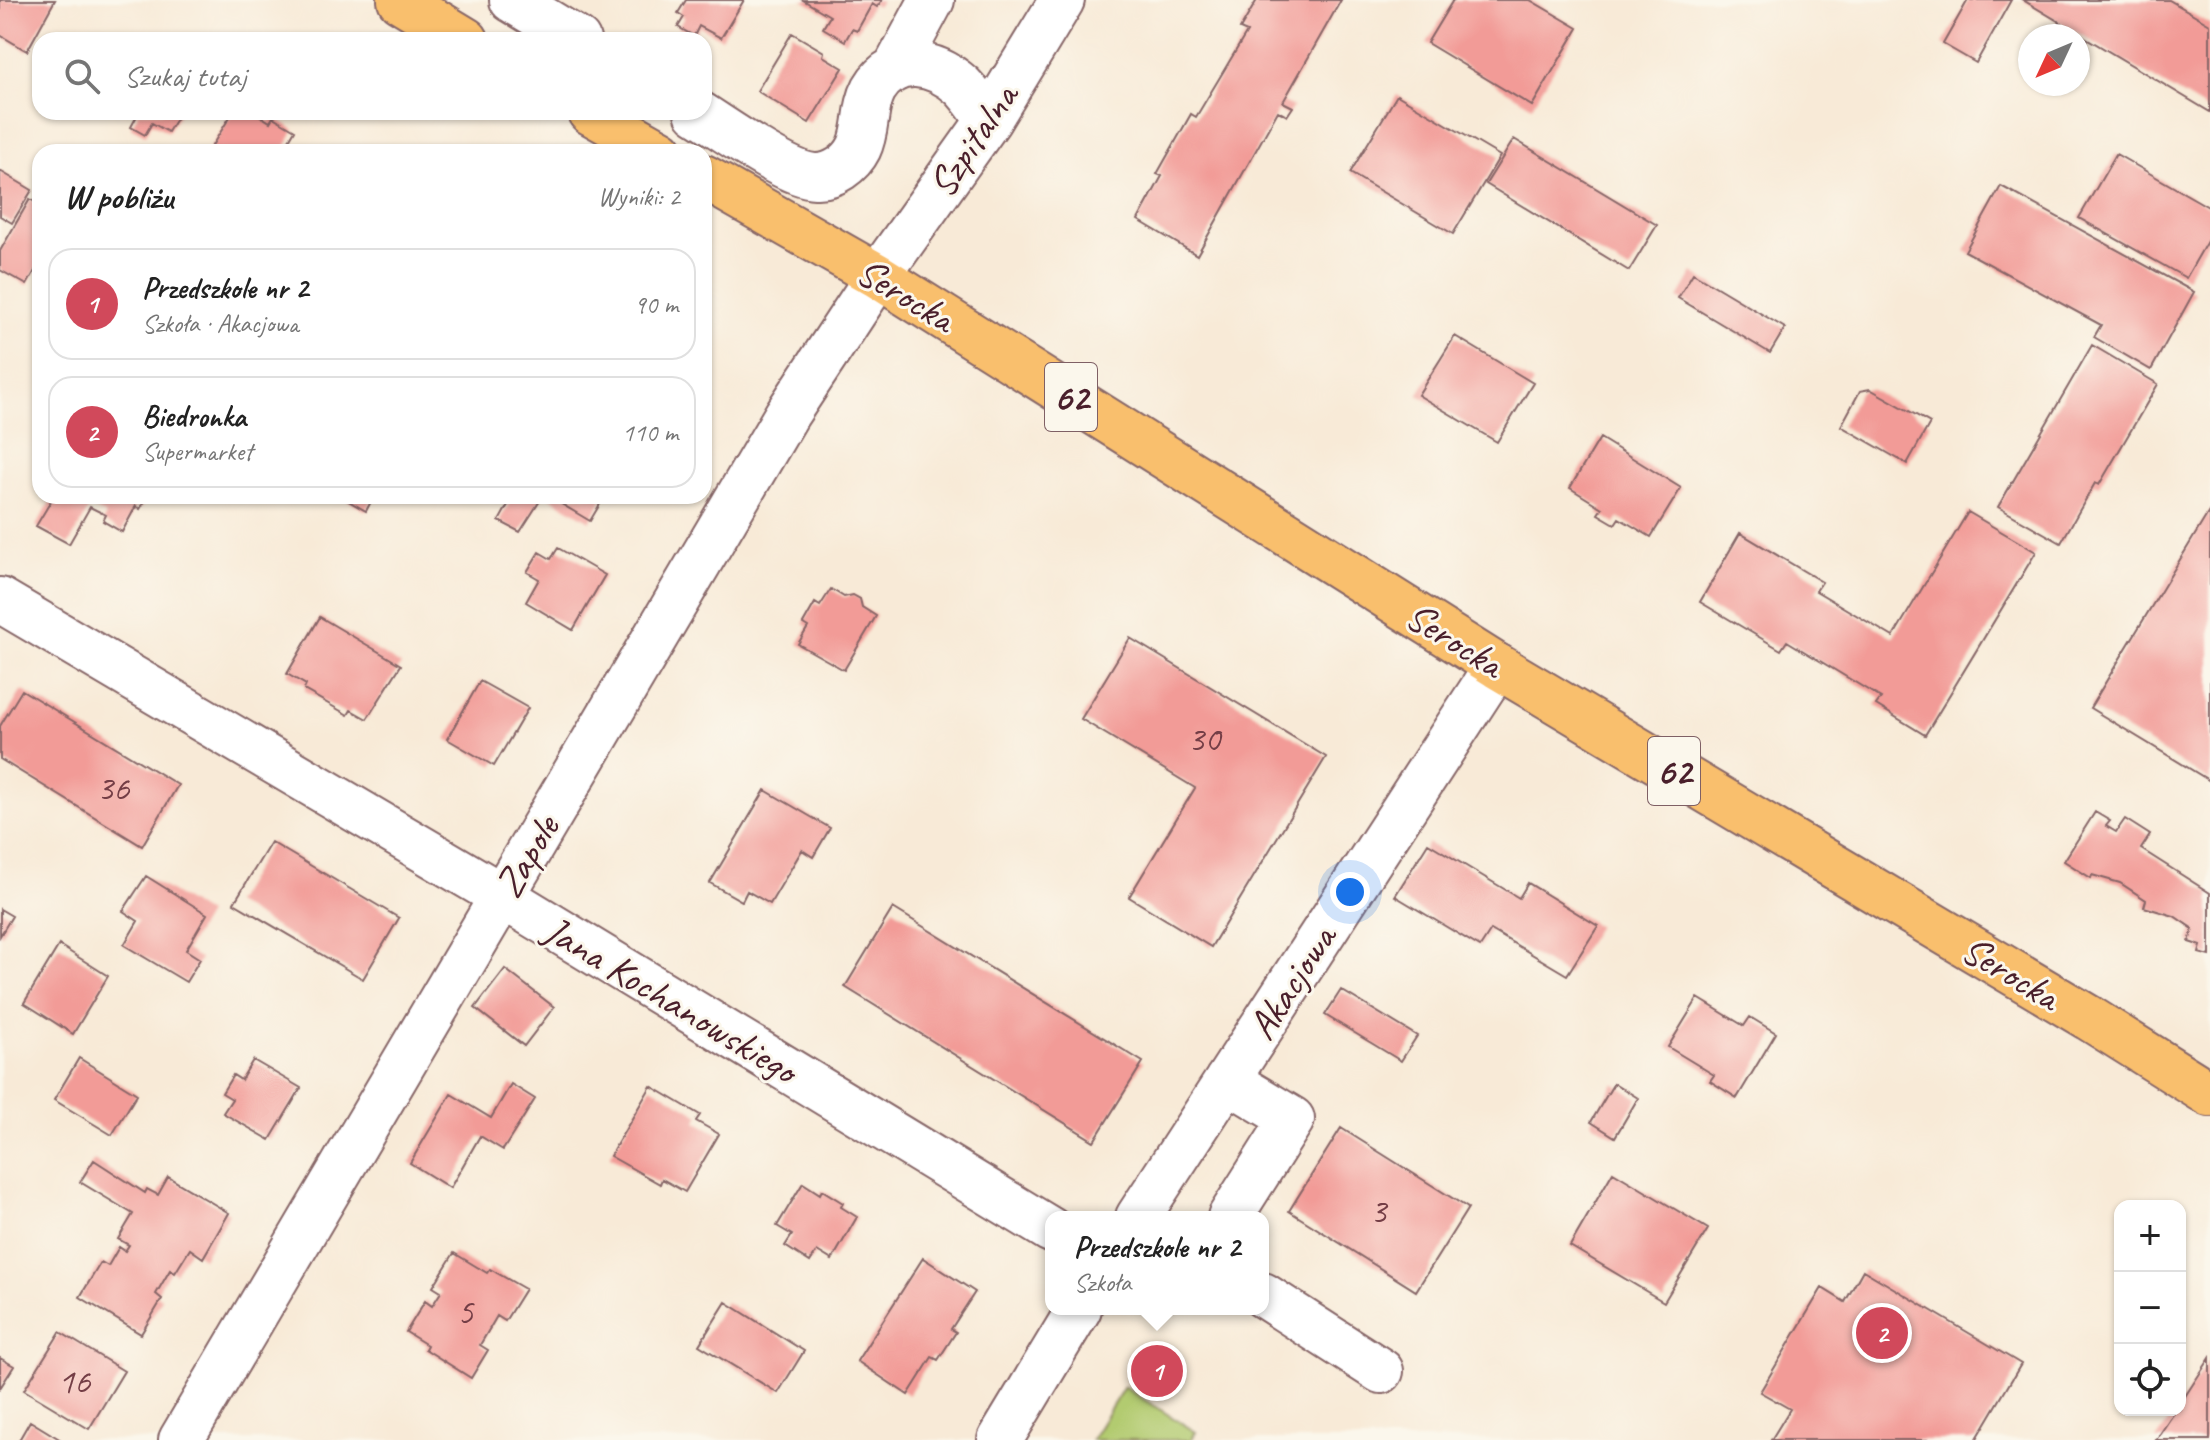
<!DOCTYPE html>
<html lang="pl">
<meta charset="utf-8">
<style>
body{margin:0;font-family:Caveat,sans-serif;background:#f2f2f2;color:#222}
.controls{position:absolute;right:24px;bottom:24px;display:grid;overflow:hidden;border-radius:16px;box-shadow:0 2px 6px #0004}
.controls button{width:72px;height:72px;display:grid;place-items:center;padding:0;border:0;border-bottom:2px solid #e0e0e0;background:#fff;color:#222;font:40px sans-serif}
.compass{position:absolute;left:2018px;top:24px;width:72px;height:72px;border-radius:50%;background:#fff;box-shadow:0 2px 6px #0004;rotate:226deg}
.you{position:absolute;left:1350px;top:892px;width:28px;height:28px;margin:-20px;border:6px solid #fff;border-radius:50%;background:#1a73e8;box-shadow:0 0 0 12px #1a73e833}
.badge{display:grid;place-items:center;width:52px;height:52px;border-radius:50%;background:#d1495b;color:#fff;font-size:26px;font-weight:700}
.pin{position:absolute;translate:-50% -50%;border:4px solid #fff;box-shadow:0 2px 8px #0006}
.popup{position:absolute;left:1045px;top:1211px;width:224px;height:104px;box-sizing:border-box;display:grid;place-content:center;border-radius:16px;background:#fff;filter:drop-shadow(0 2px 6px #0005);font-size:26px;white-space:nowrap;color:#767676}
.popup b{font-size:30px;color:#222}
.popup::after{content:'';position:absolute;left:50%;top:100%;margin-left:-16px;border:16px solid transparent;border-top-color:#fff}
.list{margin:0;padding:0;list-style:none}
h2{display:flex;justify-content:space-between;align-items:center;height:104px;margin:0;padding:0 32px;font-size:34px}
h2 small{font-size:26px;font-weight:400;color:#767676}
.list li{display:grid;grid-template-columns:52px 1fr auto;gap:24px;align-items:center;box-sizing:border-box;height:112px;margin:0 16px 16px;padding:0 16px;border:2px solid #e0e0e0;border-radius:24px}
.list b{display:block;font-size:30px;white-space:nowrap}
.list p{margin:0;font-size:26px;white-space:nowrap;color:#767676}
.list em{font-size:26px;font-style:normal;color:#767676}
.icon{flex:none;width:44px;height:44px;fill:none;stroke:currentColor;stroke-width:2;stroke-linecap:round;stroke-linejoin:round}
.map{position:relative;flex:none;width:2210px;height:1440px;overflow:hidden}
.search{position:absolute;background:#fff;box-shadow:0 2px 6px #0004;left:32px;top:32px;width:680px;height:88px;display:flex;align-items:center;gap:20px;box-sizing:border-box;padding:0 28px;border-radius:24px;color:#767676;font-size:30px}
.panel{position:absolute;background:#fff;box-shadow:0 2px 6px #0004;left:32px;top:144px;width:680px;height:360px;border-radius:24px}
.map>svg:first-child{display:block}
.green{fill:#b2cb70;stroke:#7e754e;stroke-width:2}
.building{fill:#f29b97}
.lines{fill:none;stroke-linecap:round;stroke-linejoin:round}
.minor-casing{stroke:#876667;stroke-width:48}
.major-casing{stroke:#876667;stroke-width:48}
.minor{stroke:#fff;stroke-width:44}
.major{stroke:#f9bf6d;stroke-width:44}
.labels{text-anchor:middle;stroke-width:6;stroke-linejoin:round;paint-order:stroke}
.number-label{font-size:36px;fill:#743e46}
.shield{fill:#fbf7ec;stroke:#7f6065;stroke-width:2}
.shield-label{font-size:38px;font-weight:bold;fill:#4a1f2b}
.street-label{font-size:40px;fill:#4a1f2b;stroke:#fbf7ec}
</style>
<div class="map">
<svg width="2210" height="1440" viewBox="0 0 2210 1440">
<rect width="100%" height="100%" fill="#fbf7ec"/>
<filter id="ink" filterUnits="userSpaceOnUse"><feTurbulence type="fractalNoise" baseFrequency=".0125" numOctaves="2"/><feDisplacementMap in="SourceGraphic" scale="16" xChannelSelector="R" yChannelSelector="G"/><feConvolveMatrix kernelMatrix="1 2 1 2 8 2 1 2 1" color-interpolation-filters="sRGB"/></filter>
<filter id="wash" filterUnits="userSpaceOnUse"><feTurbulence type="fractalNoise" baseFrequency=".006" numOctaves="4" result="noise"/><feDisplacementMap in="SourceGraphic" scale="32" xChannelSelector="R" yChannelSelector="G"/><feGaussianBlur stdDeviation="1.8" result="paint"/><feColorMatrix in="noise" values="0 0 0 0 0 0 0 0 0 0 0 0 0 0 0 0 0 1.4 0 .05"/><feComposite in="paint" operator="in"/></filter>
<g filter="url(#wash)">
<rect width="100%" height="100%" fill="#f8ead7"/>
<path class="green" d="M1124 1387 1196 1432 1191 1440H1091Z"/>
<g id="blocks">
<path class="building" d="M0 0H55L27 51 0 35Z
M686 0H744L721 38 699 26 694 36 678 27 684 17 678 13Z
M803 0H882L877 7 872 4 857 31 852 29 845 41 823 28 830 16Z
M1257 0H1341L1283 102 1293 107 1287 116 1278 111 1197 255 1138 220 1162 176 1157 174 1191 114 1196 117 1247 32 1240 29Z
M1453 0H1530L1578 28 1532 106 1427 43Z
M1968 0H2011L1976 63 1943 44Z
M2023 0H2169L2210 24V112Z
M792 33 824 52 823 56 843 68 809 123 757 91Z
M1397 95 1500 156 1453 234 1350 173Z
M134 112H180L168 132 152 123 145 135 131 127 138 114Z
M233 112H254L270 122 273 117 295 130 282 152H208Z
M1514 139 1657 225 1629 271 1486 184Z
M2116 154 2210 208V236L2186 278 2079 218Z
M0 171 32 190 12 223 0 216Z
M2001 186 2194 292 2151 370 2094 337 2101 325 1965 251Z
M30 199 40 205V262L27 285 0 270V251Z
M1693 273 1785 328 1770 353 1678 298Z
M1455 336 1533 383 1497 442 1418 395Z
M2092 345 2158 384 2099 485 2095 483 2061 543 1998 507Z
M1870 389 1930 423 1907 464 1841 426 1860 391Z
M1600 438 1681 488 1651 537 1619 518 1615 524 1598 514 1602 508 1570 488Z
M54 496H148L140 509 136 506 122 532 103 521 106 515 90 507 69 544 36 526Z
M340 496H374L366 511Z
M513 496H543L520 532 499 521Z
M548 496H599L603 499 590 521Z
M2210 510V781L2090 708Z
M1968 512 2036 552 1925 735 1876 705 1881 698 1787 641 1781 650 1700 602 1740 533 1822 582 1816 591 1893 637Z
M558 548 605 575 573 630 526 602 539 579 527 572 539 552 551 559Z
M831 589 844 597 853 595 860 599 862 607 876 616 844 670 798 644 808 627 803 624 815 603 820 606Z
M320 617 401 665 367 719 351 710 348 715 304 690 306 685 287 674Z
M1130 638 1326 757 1211 947 1129 897 1195 788 1081 719Z
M480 681 528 708 494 766 447 739Z
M22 690 178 785 142 846 0 759V726Z
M765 790 830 828 813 857 802 850 770 904 747 891 742 901 710 883Z
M2095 812 2110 821 2106 826 2116 832 2125 819 2150 835 2141 849 2210 893V956L2199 953 2201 946 2189 942 2193 929 2174 916 2144 907 2146 900 2120 883 2092 875 2091 878 2064 861Z
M271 842 399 918 363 979 234 903Z
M1428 843 1519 898 1528 883 1598 926 1567 975 1491 930 1480 947 1395 896Z
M146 876 207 914 186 950 200 959 186 982 124 945 138 921 123 911Z
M893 908 1143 1062 1094 1141 845 987Z
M0 909 12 916 0 936Z
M59 945 108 976 73 1034 24 1003Z
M505 969 554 1007 524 1046 475 1008Z
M1341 990 1417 1036 1401 1061 1325 1015Z
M1698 998 1744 1026 1750 1017 1776 1033 1737 1098 1710 1081 1714 1075 1668 1047Z
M79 1058 137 1094 112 1135 54 1100Z
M253 1060 301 1088 270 1140 223 1113 232 1099 222 1093 233 1075 241 1080Z
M1614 1083 1638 1098 1615 1137 1591 1122Z
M511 1084 535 1099 503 1150 480 1136 450 1188 410 1163 451 1094 491 1118Z
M651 1086 700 1115 696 1121 719 1134 685 1192 662 1179 660 1184 610 1156Z
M1341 1128 1468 1208 1416 1291 1289 1211Z
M94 1160 145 1193 147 1189 158 1195 168 1177 229 1213 203 1258 190 1249 175 1273 170 1270 156 1294 162 1299 141 1334 80 1297 101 1262 108 1266 119 1247 125 1251 129 1245 118 1239 133 1214 80 1182Z
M1613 1172 1708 1229 1664 1302 1570 1246Z
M803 1183 820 1194 822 1190 843 1203 841 1207 857 1217 832 1260 817 1251 810 1262 785 1246 792 1235 777 1226Z
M454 1253 487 1273 490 1269 525 1289 505 1321 497 1316 480 1345 488 1350 471 1378 425 1349 427 1345 406 1332 425 1301 432 1306 441 1292 433 1287Z
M923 1258 975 1292 951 1329 956 1332 938 1360 932 1357 908 1395 857 1361Z
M1863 1270 2021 1364 1976 1440H1771L1790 1409 1760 1392 1822 1288 1845 1302Z
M726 1302 804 1351 778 1393 699 1345Z
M60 1332 124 1371 89 1429 24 1390Z
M0 1358 14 1366 0 1388Z
M2210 1358V1440H2156L2176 1410H2180V1404Z
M30 1421 61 1440H19Z"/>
</g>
</g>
<g filter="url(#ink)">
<use href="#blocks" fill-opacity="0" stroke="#876667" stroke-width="2"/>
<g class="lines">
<g class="minor-casing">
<path id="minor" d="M512 0 578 40
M896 67 932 0
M697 112C723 128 787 175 815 176 833 177 851 164 859 148 868 129 864 108 874 89 895 53 935 62 962 86 972 96 980 109 989 120
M0 600 502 896 1051 1230
M1227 1080 1292 1119 1230 1217
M1138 1217 1497 666
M1263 1295 1381 1371
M181 1440 787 414 878 276 989 120 1062 0
M1000 1440 1079 1309"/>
</g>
<g class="major-casing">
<path id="major" d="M400 0 466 40
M590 112 661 152
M704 177 878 276 1497 666 2089 1018 2210 1094"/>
</g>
<use href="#minor" class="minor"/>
<use href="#major" class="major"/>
</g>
</g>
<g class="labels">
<g class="number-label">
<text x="1204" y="751">30</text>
<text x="113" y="800">36</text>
<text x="1378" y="1223">3</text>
<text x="465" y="1324">5</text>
<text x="74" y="1393">16</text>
</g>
<g class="shield">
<rect x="1045" y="363" width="52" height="68" rx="6"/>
<rect x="1648" y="737" width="52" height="68" rx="6"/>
</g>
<g class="shield-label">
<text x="1071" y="410">62</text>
<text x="1674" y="784">62</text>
</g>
<g class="street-label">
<text transform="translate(972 140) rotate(-56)" y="14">Szpitalna</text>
<text transform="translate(906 294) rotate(31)" y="14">Serocka</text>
<text transform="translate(1455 639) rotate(32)" y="14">Serocka</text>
<text transform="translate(526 856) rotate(-59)" y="14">Zapole</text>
<text transform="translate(2011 972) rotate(31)" y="14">Serocka</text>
<text transform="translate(1291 982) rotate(-57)" y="14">Akacjowa</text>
<text transform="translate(671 999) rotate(31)" y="14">Jana Kochanowskiego</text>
</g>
</g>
</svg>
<div class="controls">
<button>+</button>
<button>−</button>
<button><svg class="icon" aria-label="locate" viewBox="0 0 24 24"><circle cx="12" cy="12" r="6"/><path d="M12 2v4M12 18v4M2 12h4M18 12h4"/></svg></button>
</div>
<svg class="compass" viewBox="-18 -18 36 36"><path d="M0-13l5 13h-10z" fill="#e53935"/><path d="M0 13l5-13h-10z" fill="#767676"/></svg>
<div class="you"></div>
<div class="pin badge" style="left:1157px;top:1371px">1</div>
<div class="popup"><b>Przedszkole nr 2</b>Szkoła</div>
<div class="pin badge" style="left:1882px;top:1333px">2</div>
<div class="search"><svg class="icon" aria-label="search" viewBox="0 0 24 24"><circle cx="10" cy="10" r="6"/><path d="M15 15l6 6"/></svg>Szukaj tutaj</div>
<section class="panel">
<h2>W pobliżu<small>Wyniki: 2</small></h2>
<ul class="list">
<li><span class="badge">1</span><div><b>Przedszkole nr 2</b><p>Szkoła · Akacjowa</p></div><em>90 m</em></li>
<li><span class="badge">2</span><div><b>Biedronka</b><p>Supermarket</p></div><em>110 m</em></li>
</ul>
</section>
</div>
